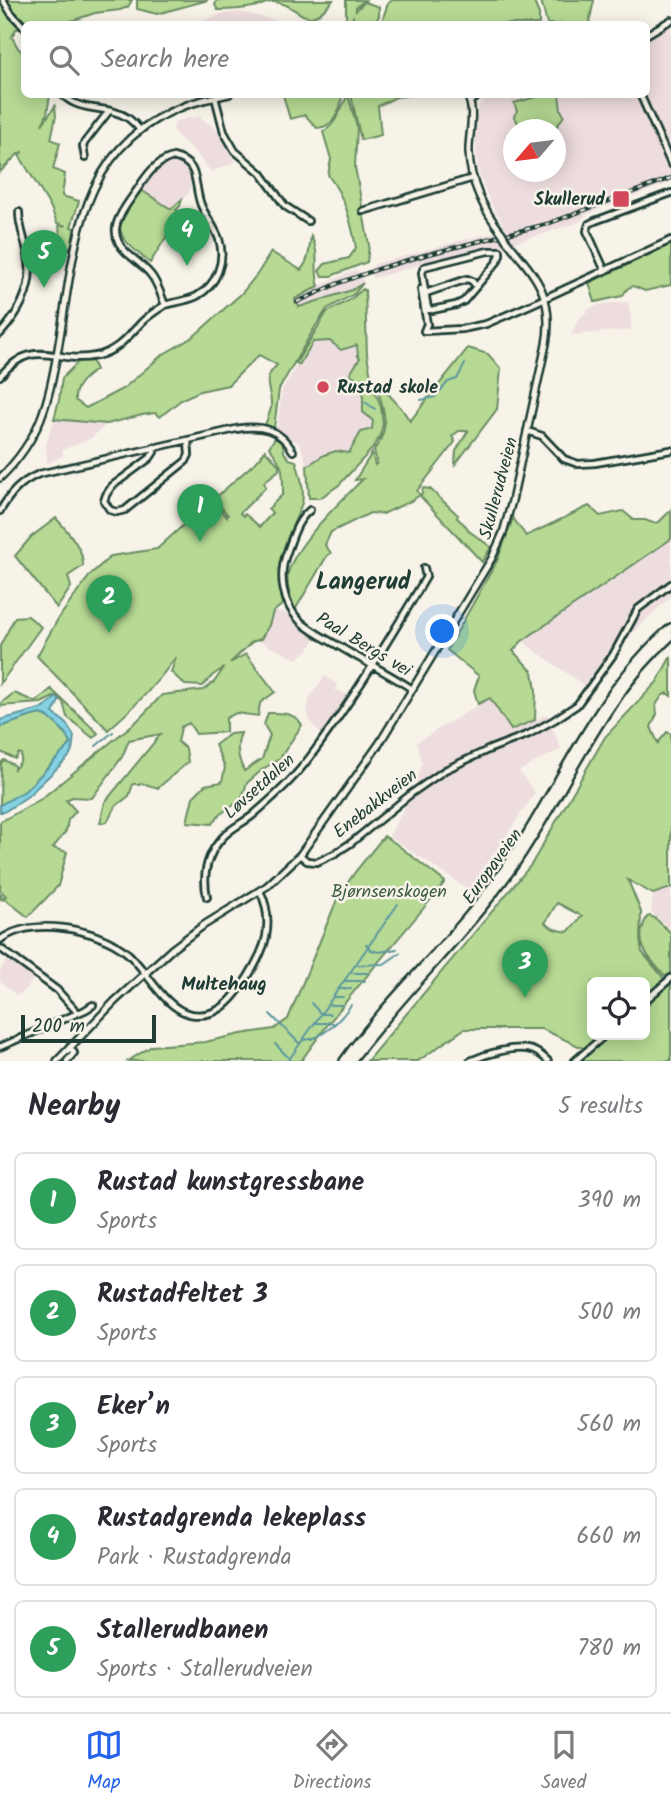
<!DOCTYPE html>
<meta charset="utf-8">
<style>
body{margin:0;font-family:Kalam,sans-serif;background:#f7f7f7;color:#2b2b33}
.controls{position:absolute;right:21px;bottom:21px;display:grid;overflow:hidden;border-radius:10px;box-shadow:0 4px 18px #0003}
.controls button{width:63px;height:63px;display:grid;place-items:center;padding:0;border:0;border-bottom:2px solid #e1e1e2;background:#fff;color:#2b2b33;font:35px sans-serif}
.compass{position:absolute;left:503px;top:119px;width:63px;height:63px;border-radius:50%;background:#fff;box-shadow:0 4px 18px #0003;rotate:242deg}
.scale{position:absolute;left:21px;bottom:18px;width:135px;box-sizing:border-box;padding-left:7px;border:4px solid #1f3d34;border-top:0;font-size:19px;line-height:24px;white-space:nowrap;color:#1f3d34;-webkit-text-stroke:5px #f7f3e8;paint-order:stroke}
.you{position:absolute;left:443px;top:632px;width:24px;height:24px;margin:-18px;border:5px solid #fff;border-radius:50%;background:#1a73e8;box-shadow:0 0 0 10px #1a73e833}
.badge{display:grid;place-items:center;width:46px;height:46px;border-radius:50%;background:#2563eb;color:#fff;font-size:23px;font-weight:700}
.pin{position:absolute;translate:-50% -58px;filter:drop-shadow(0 2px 4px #0008)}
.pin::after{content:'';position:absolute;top:37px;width:24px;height:21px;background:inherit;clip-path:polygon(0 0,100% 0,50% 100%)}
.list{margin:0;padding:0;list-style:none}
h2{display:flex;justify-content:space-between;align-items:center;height:91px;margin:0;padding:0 28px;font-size:30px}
h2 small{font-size:23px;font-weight:400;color:#7c7c81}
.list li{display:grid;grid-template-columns:46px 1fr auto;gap:21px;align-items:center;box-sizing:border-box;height:98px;margin:0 14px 14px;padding:0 14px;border:2px solid #e1e1e2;border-radius:10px}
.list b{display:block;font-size:26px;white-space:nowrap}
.list p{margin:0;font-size:23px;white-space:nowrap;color:#7c7c81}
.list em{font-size:23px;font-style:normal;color:#7c7c81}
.icon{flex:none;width:38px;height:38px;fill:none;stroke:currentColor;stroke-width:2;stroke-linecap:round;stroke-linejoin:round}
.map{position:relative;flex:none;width:671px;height:1061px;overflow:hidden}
.search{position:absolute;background:#fff;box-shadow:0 4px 18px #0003;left:21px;right:21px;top:21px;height:77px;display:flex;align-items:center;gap:18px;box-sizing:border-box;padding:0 24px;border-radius:10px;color:#7c7c81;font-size:26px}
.sheet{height:651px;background:#fff}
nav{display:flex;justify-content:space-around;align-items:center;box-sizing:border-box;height:98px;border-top:2px solid #e1e1e2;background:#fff;font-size:19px;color:#7c7c81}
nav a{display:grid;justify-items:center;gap:4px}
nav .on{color:#2563eb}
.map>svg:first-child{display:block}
.built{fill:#eedddf;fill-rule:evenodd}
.green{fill:#b6da94;stroke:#6a8c64;stroke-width:2;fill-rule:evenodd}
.water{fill:#84d1e3;stroke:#5c969d;stroke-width:2}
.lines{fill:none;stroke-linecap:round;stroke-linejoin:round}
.stream{stroke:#5c969d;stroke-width:2}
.minor-casing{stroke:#1f3d34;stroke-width:10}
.secondary-casing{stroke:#1f3d34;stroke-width:10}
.trunk-casing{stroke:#1f3d34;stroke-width:12}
.minor{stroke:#f7f3e8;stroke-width:4.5}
.secondary{stroke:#f7f3e8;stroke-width:5}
.trunk{stroke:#f7f3e8;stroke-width:7}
.rail-casing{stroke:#1f3d34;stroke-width:4.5}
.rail{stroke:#f7f3e8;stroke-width:2;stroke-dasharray:5;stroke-linecap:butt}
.secondary-bridge-casing{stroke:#1f3d34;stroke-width:10;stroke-linecap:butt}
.secondary-bridge{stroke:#f7f3e8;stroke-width:5}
.poi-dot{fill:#d1495b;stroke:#f7f3e8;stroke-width:2.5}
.labels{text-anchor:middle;stroke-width:5;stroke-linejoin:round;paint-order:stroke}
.poi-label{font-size:18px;font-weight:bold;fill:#1f3d34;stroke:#f7f3e8;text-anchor:end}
.street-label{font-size:18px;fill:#1f3d34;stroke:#f7f3e8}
.park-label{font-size:18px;fill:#3d5c47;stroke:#f7f3e8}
.neighbourhood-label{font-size:19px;font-weight:bold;fill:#1f3d34;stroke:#f7f3e8}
.district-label{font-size:24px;font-weight:bold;fill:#1f3d34;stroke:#f7f3e8}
</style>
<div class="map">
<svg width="671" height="1061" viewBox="0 0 671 1061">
<rect width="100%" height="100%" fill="#f7f3e8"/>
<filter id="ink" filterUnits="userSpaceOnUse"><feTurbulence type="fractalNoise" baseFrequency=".0143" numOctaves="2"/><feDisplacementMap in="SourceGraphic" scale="14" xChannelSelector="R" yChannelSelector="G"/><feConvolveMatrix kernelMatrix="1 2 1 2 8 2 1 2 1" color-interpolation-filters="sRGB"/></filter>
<g filter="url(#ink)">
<path class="built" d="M240 12 278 21 292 20 293 24H198L197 23 221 14Z
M671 24V182L587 214 579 222 543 234 502 246 420 264 382 276 372 278 371 268 375 264 467 239 507 230 491 204 478 172 475 139 479 105 493 95 646 94 647 39ZM514 130H556V172H514Z
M199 116 219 132 235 162 211 172 198 155 174 133 173 128 176 121Z
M168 162H175L185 165 190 173 191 180 189 193 171 210 141 190 154 171Z
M355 270 361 272 363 283 352 290 323 298 299 308 295 299 319 286Z
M628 302 631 318V330L571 335 578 320 589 309 600 304Z
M354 304 358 355 366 364 368 374 363 384V411L373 422 372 429 361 433 351 452 349 453 324 455 307 466 301 446 297 442 287 437 277 428 282 390 328 315Z
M64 408 108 423 90 439 62 450 63 456 47 464 46 446 50 430 55 420Z
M671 539V596L622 643 589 689 522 641Z
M272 611 288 613 300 628 315 638 309 649 297 659 260 642Z
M325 676 338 685 335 691H340L348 696 322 734 310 722 307 709 310 697Z
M490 698 495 704 524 726 547 714 561 749 519 771 535 793 469 890 389 836 415 789 422 762 417 742Z
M671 888V930L651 912 653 894Z
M8 959 33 979 29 986 20 994 16 995 0 981V970Z"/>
<path class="green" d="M0 0 12 16 24 28V30L22 29H16L12 37 18 48 24 54V94L50 95 47 114 42 125 55 106 56 116 51 139 60 143 53 169 65 174 62 196 79 201 71 227 74 228 72 245 62 257 59 225 66 226 57 223 51 208 19 155 23 151 17 155 0 172Z
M7 0H132L128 7 120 10 95 13 62 24H28L14 11Z
M137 0H208L157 14 137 9Z
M217 0H333C304 36 302 4 274 2 269 1 263 5 258 6 245 9 231 10 218 10L215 5Z
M346 0H365L356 7V10L365 2 379 7V16L374 24H353V17L351 20V24H346Z
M393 0H533L539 14V24H381L388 3Z
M541 0H594L589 24H547Z
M283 95H342C341 109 334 128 317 128L305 115 290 119Z
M348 95 357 127 355 167 369 245 367 262 331 276H322L319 271 325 264 349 258 356 248C351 220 345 198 328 175L331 159 323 132C338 123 340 108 348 95Z
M351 95V94L414 95 396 97 378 106 381 135 361 140Z
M540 95H559L561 110 564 116 556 127 553 126C542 132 528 130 517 128L518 123 514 116 517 111 514 103 536 97Z
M141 190 171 209 182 199 180 206 176 210 181 213 150 263C113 232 111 230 141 190Z
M311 236C321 253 313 270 319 286L295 299 299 307 352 290 363 283 354 294 327 309 315 327 279 389 274 428 265 425C267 419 270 413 271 408 273 390 259 382 277 365L259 355 228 385 200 391 182 399 160 417 155 413 142 415 107 424 54 419 59 400 62 378 78 362 90 357 96 370C85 377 74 386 75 400L86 408 124 388 162 355 193 337 242 293 258 273 271 252 301 270C310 259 309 249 311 236Z
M671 244V285L645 291 633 286 628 288 622 296 595 302 589 283Z
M363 289 365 290 367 355 373 387 350 374 360 358 358 356 357 345 341 350 330 341 313 342 299 365 296 363 327 312 350 300Z
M468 348 488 354 501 369 497 409 455 465 456 451 468 431H459L452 436 455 442 417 491 420 495 411 501 383 514 370 513 331 532 325 545 331 553 327 556 295 610C290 600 286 583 288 573 296 543 341 501 363 479L355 480 372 453 375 465 377 463 374 450C394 425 381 405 375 379L402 409 410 421Z
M363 384 375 391 381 407 383 424 380 436 373 448 339 485 320 498H309L307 466 324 455 336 451 349 453 361 432 372 429 373 421 363 412Z
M275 438 283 444 284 452 289 459 296 461C300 475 305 488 302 503 287 542 272 562 283 604L273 612 269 625 261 639 252 642 230 663 246 654 275 692 260 703 258 716 236 713 226 718V732L196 734 189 723 181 727 178 742 186 749 188 762 158 788 145 784H133L129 796 116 806 107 822 100 823 105 802 161 734 129 740 122 757 92 798 72 797 66 800 76 811 68 820 66 831 53 848 67 852 58 886 28 917 6 900 0 899V894L4 898 6 896 0 890V822L41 799 137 721 162 695 203 690 214 682 224 668 213 675 203 686 185 685 171 672 176 657C156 685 134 708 108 730L37 656 58 619 91 574 111 556 157 549 211 500 227 517 228 515 214 499 260 458 265 450 279 465V470L264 482 266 487 240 513 243 516 245 514 260 527 272 513 268 509 283 494C283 470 284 466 269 447Z
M423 488 430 489 458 515 457 518 466 526 469 531 491 547 482 562 421 497Z
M589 506 600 516 623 511 634 520H645L653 523 659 522 671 510V539L522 641 513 651 533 672 536 690 535 720 511 730 490 698 478 704 474 690 479 676 447 650 498 559 513 518 526 536Z
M56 518C67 531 84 548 83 566L68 576 71 587 57 608 15 556 31 537Z
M28 616 41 627 0 684V646L15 617Z
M671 656V696L667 693 662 696 656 705 657 714 651 727 658 743 667 732 671 734V888L653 894 628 880 641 912 640 940 642 952 670 986 671 985V1061H569L583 1048 542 1029H464L418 1061H367L531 865 605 737 657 682ZM557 903 582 916 568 932 554 929 545 923ZM592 982H645V1035H592Z
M51 689 98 733 93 738 67 717 63 702 56 696 41 703 0 706V704L14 693 36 702Z
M268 713C281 713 295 712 302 725L280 758 263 769 247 783 241 800 219 815 212 824 187 822 193 797 205 785 222 782 225 767 215 745 230 734 241 733C235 746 238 759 244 771L262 759 270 735 264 725Z
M41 714C54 718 66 732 71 744L25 791 0 805 1 763 4 760 14 765V769C19 764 22 761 21 754L19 753 15 759 1 752 0 757V727L32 716Z
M384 836 395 843 445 882C397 942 345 998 301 1061H128L152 1046 205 1042 241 1034 274 1029 288 1019 338 897 355 872Z
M650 916 655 918 671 933V973L666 977C649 958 632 944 647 917Z"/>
<path class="water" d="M55 698H58L59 701 53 713 66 723 74 736 72 751 68 758 28 796 4 812H0V805L25 791 71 744 65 732 47 716 41 714 32 716 0 727V720L44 708Z"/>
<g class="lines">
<path class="stream" d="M421 400 435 397 448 382 457 379 465 364
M365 402 375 409
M96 746 113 732
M366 944 371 950 379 952 397 949
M355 965 384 964 400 953
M351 973H367
M345 981H365
M339 989H351
M333 997H343
M311 1003 321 1014H330
M330 1005H343
M270 1014 299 1043
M316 1023H333
M304 1040C322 1040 341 1019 351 1005
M275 1044 289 1058
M288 1061 398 904"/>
<g class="minor-casing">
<path id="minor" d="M3 0 11 13 24 27
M646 35 671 20
M62 94C81 114 107 104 128 118 132 121 137 126 140 130
M640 94 671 164
M215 97 224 132 235 151 261 173 285 206 308 221
M470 101 482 94
M85 158 83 146 85 142 109 111
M363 211 473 178
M605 271 587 231 589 224 595 221 671 193
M421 289 427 324 424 331 462 329 486 324 530 305 671 240
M426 293 467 279 472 281 476 286
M425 312 428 309 432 310 456 305 464 301 497 262 500 255V251H488L424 267 422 273 428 309
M0 334C20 312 35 286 28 255 25 240 19 227 19 212
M0 376C37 335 53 365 96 356 118 351 128 336 143 321 149 315 157 310 165 305 161 295 158 284 151 275 144 266 135 260 127 253 103 231 123 210 137 190 146 176 155 162 173 157 201 163 193 184 201 205 206 217 215 227 219 239 226 261 217 285 197 296 187 301 175 302 165 305
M527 431 542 436 564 459 578 464 595 463 671 450
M154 447V452L150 458 112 486 106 495 104 501 110 510 117 512 125 510 186 461 189 455 188 440
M310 510C297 520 293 536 287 552 278 575 282 604 301 622 313 633 329 640 342 648 365 662 390 674 412 689
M0 511C10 494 20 482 39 474L236 429C261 425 279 428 293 451
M300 855 307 861 317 862 334 854 351 843 412 793 445 770 490 749 529 734 554 720 577 705 613 655 638 609 671 584
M207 897C202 874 207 854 223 837 231 828 243 823 253 815 268 802 283 789 296 774 308 761 318 746 328 732 364 682 395 630 426 577L424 568
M0 940C32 916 96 928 126 952 147 969 163 1008 190 1014 201 1016 212 1014 221 1008 238 997 262 957 266 937 269 921 267 905 260 891
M0 948 57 990 78 1013
M645 1001 671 978
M0 1047 85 1010 93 1005
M67 1061 74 1053 70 1047
M470 1061C486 1054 517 1044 534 1051 539 1053 544 1057 548 1061
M575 1061 605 1035"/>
</g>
<g class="secondary-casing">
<path id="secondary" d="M466 94C477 110 468 135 469 153 470 182 484 211 502 233
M0 478C41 438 48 403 58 349 75 251 76 144 187 105 201 100 215 97 229 94
M57 1061 115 1001 172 949 204 925 267 886 300 855 379 744 492 558 503 533 512 501 546 344C555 294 534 275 506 240"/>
</g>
<g class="trunk-casing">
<path id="trunk" d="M344 1061C392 994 455 940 502 873 559 792 594 694 671 628
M351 1061C401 994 463 937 512 868 566 791 599 700 671 636"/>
</g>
<use href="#minor" class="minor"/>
<use href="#secondary" class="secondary"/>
<use href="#trunk" class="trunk"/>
<g class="rail-casing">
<path id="rail" d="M297 302 339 283 381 268 425 255 547 224 671 178"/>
</g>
<use href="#rail" class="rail"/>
<g class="secondary-bridge-casing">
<path id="secondary-bridge" d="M502 233 506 240"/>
</g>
<use href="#secondary-bridge" class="secondary-bridge"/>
</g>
</g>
<g class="poi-dot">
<rect x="612" y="190" width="18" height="18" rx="3.5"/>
<circle cx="323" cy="387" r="7"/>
</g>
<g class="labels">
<g class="poi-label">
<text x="605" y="205">Skullerud</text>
<text x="337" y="393" text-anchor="start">Rustad skole</text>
</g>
<g class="street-label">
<text transform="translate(498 488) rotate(-75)" y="6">Skullerudveien</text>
<text transform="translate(364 644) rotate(31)" y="6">Paal Bergs vei</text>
<text transform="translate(259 786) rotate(-42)" y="6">Løvsetdalen</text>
<text transform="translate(375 803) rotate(-38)" y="6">Enebakkveien</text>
<text transform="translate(492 866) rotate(-54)" y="6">Europaveien</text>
</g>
<g class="park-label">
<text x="389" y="897">Bjørnsenskogen</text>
</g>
<g class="neighbourhood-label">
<text x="224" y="990">Multehaug</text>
</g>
<g class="district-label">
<text x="363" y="589">Langerud</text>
</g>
</g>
</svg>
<div class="controls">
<button><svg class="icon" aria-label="locate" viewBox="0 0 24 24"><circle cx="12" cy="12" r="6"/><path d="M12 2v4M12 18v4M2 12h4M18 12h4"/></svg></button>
</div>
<svg class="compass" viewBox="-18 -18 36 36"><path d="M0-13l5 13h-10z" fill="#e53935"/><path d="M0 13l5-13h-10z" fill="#7c7c81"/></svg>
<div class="scale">200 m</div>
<div class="you"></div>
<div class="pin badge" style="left:200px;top:542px;background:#2e9e5b">1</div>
<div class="pin badge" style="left:109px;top:633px;background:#2e9e5b">2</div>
<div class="pin badge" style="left:525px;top:998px;background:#2e9e5b">3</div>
<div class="pin badge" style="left:187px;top:266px;background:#2e9e5b">4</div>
<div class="pin badge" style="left:44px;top:288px;background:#2e9e5b">5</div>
<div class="search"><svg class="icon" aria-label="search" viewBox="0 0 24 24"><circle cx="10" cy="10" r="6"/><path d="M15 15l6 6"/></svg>Search here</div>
</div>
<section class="sheet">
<h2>Nearby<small>5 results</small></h2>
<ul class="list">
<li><span class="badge" style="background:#2e9e5b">1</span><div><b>Rustad kunstgressbane</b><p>Sports</p></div><em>390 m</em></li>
<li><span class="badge" style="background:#2e9e5b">2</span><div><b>Rustadfeltet 3</b><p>Sports</p></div><em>500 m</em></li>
<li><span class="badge" style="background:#2e9e5b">3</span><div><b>Eker’n</b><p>Sports</p></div><em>560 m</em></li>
<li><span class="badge" style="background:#2e9e5b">4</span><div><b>Rustadgrenda lekeplass</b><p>Park · Rustadgrenda</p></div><em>660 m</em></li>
<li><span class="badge" style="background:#2e9e5b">5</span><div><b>Stallerudbanen</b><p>Sports · Stallerudveien</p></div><em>780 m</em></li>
</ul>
</section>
<nav>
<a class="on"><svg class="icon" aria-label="map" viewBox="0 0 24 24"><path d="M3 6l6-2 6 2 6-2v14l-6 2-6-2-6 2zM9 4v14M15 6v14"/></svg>Map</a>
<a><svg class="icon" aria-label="directions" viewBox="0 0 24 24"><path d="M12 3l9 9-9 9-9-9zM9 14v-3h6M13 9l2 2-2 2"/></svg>Directions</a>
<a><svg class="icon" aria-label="saved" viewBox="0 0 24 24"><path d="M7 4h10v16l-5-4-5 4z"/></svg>Saved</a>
</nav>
